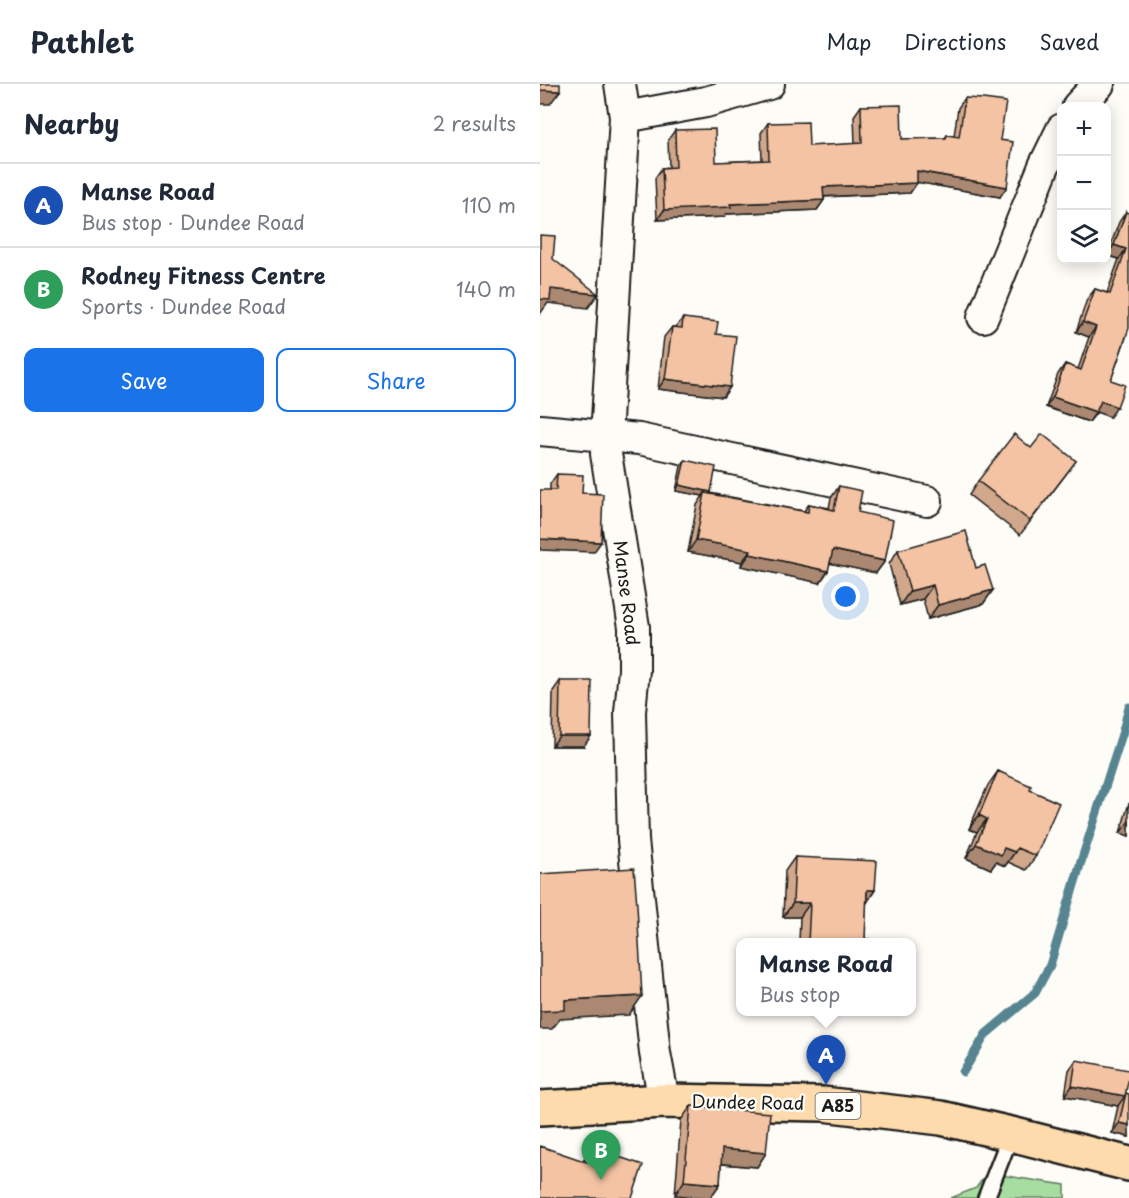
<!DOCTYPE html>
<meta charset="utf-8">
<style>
body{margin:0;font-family:"Playpen Sans",sans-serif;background:#f6f6f7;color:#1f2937}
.controls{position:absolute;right:18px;top:18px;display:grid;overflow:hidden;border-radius:12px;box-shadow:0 3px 15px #0003}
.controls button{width:54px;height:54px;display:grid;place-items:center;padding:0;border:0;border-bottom:2px solid #e0e1e3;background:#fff;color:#1f2937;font:30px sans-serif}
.you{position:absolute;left:306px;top:513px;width:21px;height:21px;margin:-15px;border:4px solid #fff;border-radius:50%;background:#1a73e8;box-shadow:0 0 0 9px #1a73e833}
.badge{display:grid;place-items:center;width:39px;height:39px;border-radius:50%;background:#1a73e8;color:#fff;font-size:20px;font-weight:700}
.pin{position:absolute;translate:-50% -50px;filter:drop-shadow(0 2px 3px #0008)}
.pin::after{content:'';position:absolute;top:32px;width:21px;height:18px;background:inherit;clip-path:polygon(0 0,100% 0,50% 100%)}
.popup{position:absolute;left:196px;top:854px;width:180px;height:78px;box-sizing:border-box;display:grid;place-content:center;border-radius:12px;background:#fff;filter:drop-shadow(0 2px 4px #0005);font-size:20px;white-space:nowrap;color:#747a83}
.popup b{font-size:22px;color:#1f2937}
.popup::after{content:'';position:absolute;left:50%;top:100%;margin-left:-12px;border:12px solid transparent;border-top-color:#fff}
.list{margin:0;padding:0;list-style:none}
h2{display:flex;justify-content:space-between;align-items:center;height:78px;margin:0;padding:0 24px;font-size:26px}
h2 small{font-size:20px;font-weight:400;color:#747a83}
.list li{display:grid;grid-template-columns:39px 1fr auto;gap:18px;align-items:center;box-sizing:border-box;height:84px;padding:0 24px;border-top:2px solid #e0e1e3}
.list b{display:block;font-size:22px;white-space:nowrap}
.list p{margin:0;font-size:20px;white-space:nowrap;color:#747a83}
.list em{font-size:20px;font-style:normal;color:#747a83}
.actions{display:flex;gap:12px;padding:18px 24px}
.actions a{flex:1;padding:14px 0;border:2px solid #1a73e8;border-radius:12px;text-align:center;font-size:21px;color:#1a73e8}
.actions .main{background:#1a73e8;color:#fff}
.icon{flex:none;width:33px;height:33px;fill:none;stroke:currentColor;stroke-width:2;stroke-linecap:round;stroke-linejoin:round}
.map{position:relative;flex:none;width:589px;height:1114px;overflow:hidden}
header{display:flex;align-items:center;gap:36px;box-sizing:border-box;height:84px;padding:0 30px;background:#fff;border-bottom:2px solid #e0e1e3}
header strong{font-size:28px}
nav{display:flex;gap:33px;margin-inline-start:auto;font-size:21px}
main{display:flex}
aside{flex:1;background:#fff}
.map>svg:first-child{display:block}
.green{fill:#a7dda0;stroke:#627c5e;stroke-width:1.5}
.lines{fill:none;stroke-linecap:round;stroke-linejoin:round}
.stream{stroke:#568490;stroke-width:9}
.service-casing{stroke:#1c1c1c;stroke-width:20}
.minor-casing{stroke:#1c1c1c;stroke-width:34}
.primary-casing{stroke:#1c1c1c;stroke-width:38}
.service{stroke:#fdfcf7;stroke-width:15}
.minor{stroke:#fdfcf7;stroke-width:30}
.primary{stroke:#fedbac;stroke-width:33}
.wall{fill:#d1a88c;stroke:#1c1c1c;stroke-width:1.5}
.shaded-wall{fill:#aa8872;stroke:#1c1c1c;stroke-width:1.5}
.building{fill:#f3c3a3;stroke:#1c1c1c;stroke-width:1.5}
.labels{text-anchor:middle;stroke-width:4.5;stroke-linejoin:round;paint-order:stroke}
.shield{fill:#fdfcf7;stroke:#605f5e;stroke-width:1.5}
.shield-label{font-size:16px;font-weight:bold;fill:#1c1c1c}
.street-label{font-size:18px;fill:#1c1c1c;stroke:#fdfcf7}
</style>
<header>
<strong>Pathlet</strong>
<nav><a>Map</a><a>Directions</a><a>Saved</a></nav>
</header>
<main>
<aside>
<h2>Nearby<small>2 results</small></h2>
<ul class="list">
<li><span class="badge" style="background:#1a4fb4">A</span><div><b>Manse Road</b><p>Bus stop · Dundee Road</p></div><em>110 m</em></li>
<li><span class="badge" style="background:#2e9e5b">B</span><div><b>Rodney Fitness Centre</b><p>Sports · Dundee Road</p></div><em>140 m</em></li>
</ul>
<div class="actions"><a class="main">Save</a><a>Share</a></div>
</aside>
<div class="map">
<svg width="589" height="1114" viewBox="0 0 589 1114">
<rect width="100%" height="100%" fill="#fdfcf7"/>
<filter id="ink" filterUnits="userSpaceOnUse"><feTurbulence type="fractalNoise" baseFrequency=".0167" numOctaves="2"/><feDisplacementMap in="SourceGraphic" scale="12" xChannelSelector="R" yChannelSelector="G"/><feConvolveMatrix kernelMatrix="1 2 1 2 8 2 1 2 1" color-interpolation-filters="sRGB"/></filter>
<g filter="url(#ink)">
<path class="green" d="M447 1089 525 1101V1114H411L436 1104Z"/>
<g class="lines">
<path class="stream" d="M423 988 446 950 495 909 510 881 540 781 583 647 589 623"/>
<g class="service-casing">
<path id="service" d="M446 1114 471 1050"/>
</g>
<g class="minor-casing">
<path id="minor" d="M80 0 85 33 66 353V370L94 543V586L90 628 93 756 115 969 124 1017
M538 22 559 0
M85 33 166 18 229 0
M443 233 504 82 522 45
M0 346 99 355 387 417"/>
</g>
<g class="primary-casing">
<path id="primary" d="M0 1024 124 1017 283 1020 401 1034 471 1050 589 1080"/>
</g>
<use href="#service" class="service"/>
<use href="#minor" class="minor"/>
<use href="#primary" class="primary"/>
</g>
<path class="wall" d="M425 14 460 56V113L377 98 370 109 284 113V116L277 126 186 130 184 133 117 136 115 94 122 84 129 83 128 56 135 46 176 78 222 76 221 49 228 39 269 62 315 60 314 32 321 22 362 55 405 54 407 51 414 52 418 24Z
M586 128V253L571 296 570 333 557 328 549 338 506 323 518 290 525 280 538 285 549 253 536 248 547 215 555 205 567 209 579 175 567 171 579 138Z
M143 234 176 250 190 303 183 313 118 305 124 253 132 243H136Z
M491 364 536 377 480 451 429 411 438 397Z
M145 376 170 409 264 427 269 420 289 424 291 414 299 402 318 428 345 477 336 489 290 479 280 499 201 482 202 478 148 468 157 421 163 412 136 407 141 382Z
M17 390 42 409 54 468 10 406V400Z
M358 466 436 484 453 506 443 520 388 535 383 515 360 521 349 480Z
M20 597 44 662H12L13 607Z
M458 687 490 706 496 772 486 786 468 778 465 782 456 778 451 785 426 774 437 748 429 745 448 701Z
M589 719V752L580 749Z
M255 773 335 806 326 820 325 855 337 858H259L260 833H243L245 787Z
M536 976 585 1010 589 1053 572 1049 578 1022 525 1012 529 986Z
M151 1022 226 1069 217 1083 181 1080 180 1100 170 1114 135 1111 141 1036Z
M52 1064 92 1114 43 1076Z"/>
<path class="shaded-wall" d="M0 6 20 7 10 20H0Z
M377 87 467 103 460 113 370 97Z
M377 99 370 109 276 113 283 103Z
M284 116 277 126 186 130 184 133 117 136 124 126 190 120Z
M574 161 586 165 579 175 567 171Z
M11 205 58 210 48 224 8 219 0 230V215Z
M543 238 556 243 549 253 536 248Z
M125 295 190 303 183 313 118 305Z
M513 313 556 328 549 338 506 323Z
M561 317 577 323 570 333 553 327Z
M139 401 171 408 167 413 165 409 163 412 136 407Z
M0 455 61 458 54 468 0 466Z
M156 456 211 466 202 478 148 468Z
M293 466 345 477 336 489 284 478Z
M210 470 288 487 280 499 201 482Z
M393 501 383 515 360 521 370 507Z
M453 506 443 520 388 535 398 521Z
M19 652H51L44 662H12Z
M439 731 447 735 437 748 429 745Z
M589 737V752L580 749Z
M436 760 464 764 475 768 465 782 456 778 451 785 426 774Z
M327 806H335L326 820Z
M253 819H270L260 833H243Z
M102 912 89 931 20 935 12 945H0V927L25 916Z
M532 1002 585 1012 578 1022 525 1012Z
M579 1039 589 1041V1053L572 1049Z
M182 1065 226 1069 217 1083 173 1079Z
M144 1097 180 1100 170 1114 135 1111Z"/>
<path class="building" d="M0 0H20V7L0 6Z
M425 14 443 15 466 18 460 56 473 58 467 103 377 87V99L283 103 284 116 190 120 191 123 124 126 122 84 136 83 135 46 175 45 176 78 229 76 228 39 268 38 269 62 322 59 321 22 361 21 362 55 406 54 407 51 419 53Z
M586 128 589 129V244L571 296 585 301 577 323 561 317 556 328 513 313 525 280 541 286 556 243 543 238 555 205 570 210 586 165 574 161Z
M0 151 15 152 13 175 58 210 11 205 10 216 0 215Z
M143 234 178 238 176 250 196 252 190 303 125 295 132 243 142 244Z
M474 350 491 364 502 350 536 377 490 437 438 397Z
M145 376 176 383 171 408 139 401Z
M17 390 43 391 42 409 63 410 61 458 0 455V406H16Z
M299 402 322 407 318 428 353 436 345 477 293 466 288 487 210 470 211 466 156 456 165 409 268 428 269 420 294 426Z
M426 447 436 484 445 481 453 506 398 521 393 501 370 507 358 466Z
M20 597H52L51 652H19Z
M458 687 491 702 490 706 519 719 496 772 477 764 475 768 464 764 461 771 436 760 447 735 439 731Z
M255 773 337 777 335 806H327L325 855 337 856V858H268L270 819H253Z
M94 784 97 821 102 912 25 916V926L0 927V790Z
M536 976 589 986V993L585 1012 532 1002Z
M586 1009 589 1010V1041L579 1039Z
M151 1022 230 1029 226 1069 182 1065 180 1100 144 1097Z
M0 1062 47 1078 52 1064 103 1081 92 1114H0Z"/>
</g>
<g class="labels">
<rect class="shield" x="275.5" y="1009" width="45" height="26" rx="4.5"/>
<g class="shield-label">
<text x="298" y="1028">A85</text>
</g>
<g class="street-label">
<text transform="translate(86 509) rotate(83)" y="6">Manse Road</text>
<text transform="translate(208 1019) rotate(1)" y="6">Dundee Road</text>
</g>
</g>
</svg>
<div class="controls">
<button>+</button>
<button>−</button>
<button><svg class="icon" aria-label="layers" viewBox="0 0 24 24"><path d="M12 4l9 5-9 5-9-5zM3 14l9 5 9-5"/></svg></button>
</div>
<div class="you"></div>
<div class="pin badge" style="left:286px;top:1001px;background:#1a4fb4">A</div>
<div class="popup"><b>Manse Road</b>Bus stop</div>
<div class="pin badge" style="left:61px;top:1096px;background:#2e9e5b">B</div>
</div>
</main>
